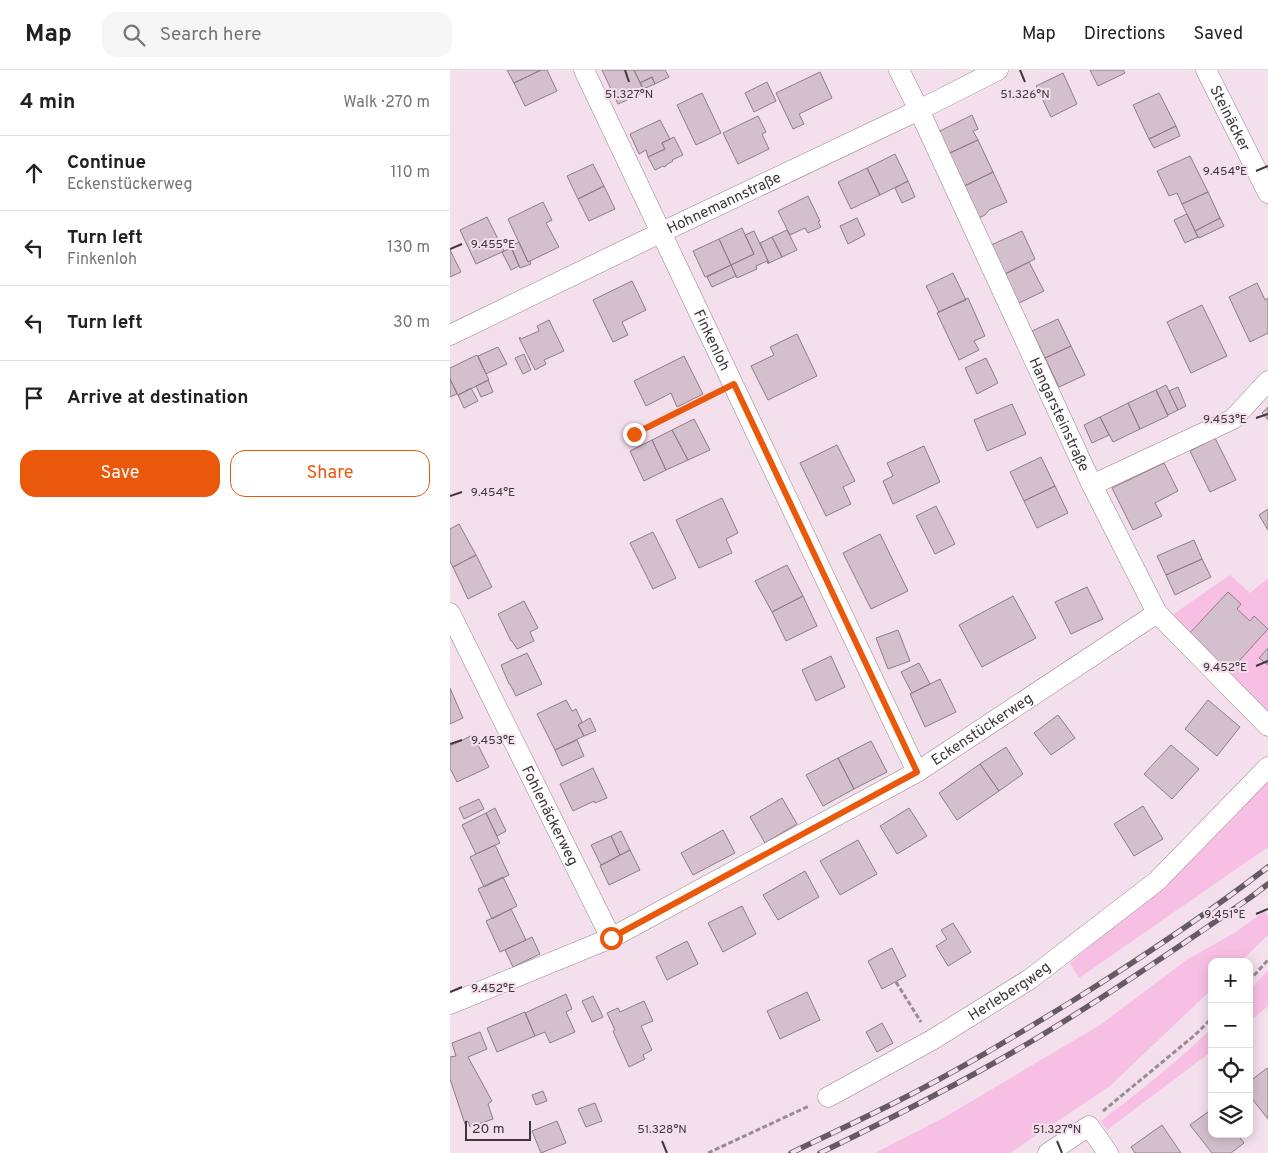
<!DOCTYPE html>
<meta charset="utf-8">
<style>
body{margin:0;font-family:Overpass,sans-serif;background:#f6f6f6;color:#222}
.controls{position:absolute;right:15px;bottom:15px;display:grid;overflow:hidden;border-radius:10px;box-shadow:0 2px 12px #0003}
.controls button{width:45px;height:45px;display:grid;place-items:center;padding:0;border:0;border-bottom:1px solid #e0e0e0;background:#fff;color:#222;font:25px sans-serif}
.scale{position:absolute;left:15px;bottom:12px;width:66px;box-sizing:border-box;padding-left:5px;border:2px solid #3f373c;border-top:0;font-size:14px;line-height:18px;white-space:nowrap;color:#3f373c;-webkit-text-stroke:4px #f4dfec;paint-order:stroke}
.stop{position:absolute;width:15px;height:15px;margin:-11px;border:4px solid #ea580c;border-radius:50%;background:#fff}
.stop.end{background:#ea580c;border-color:#fff;box-shadow:0 1px 5px #0008}
.list{margin:0;padding:0;list-style:none}
h2{display:flex;justify-content:space-between;align-items:center;height:65px;margin:0;padding:0 20px;font-size:21px}
h2 small{font-size:16px;font-weight:400;color:#767676}
.list li{display:grid;grid-template-columns:32px 1fr auto;gap:15px;align-items:center;box-sizing:border-box;height:75px;padding:0 20px;border-top:1px solid #e0e0e0}
.list b{display:block;font-size:19px;white-space:nowrap}
.list p{margin:0;font-size:16px;white-space:nowrap;color:#767676}
.list em{font-size:16px;font-style:normal;color:#767676}
.actions{display:flex;gap:10px;padding:15px 20px}
.actions a{flex:1;padding:11px 0;border:1px solid #ea580c;border-radius:15px;text-align:center;font-size:18px;color:#ea580c}
.actions .main{background:#ea580c;color:#fff}
.icon{flex:none;width:28px;height:28px;fill:none;stroke:currentColor;stroke-width:2;stroke-linecap:round;stroke-linejoin:round}
.map{position:relative;flex:none;width:818px;height:1083px;overflow:hidden}
header{display:flex;align-items:center;gap:30px;box-sizing:border-box;height:70px;padding:0 25px;background:#fff;border-bottom:1px solid #e0e0e0}
header strong{font-size:24px}
nav{display:flex;gap:28px;margin-inline-start:auto;font-size:18px}
.search{width:350px;height:45px;background:#f6f6f6;display:flex;align-items:center;gap:12px;box-sizing:border-box;padding:0 18px;border-radius:15px;color:#767676;font-size:19px}
main{display:flex}
aside{flex:1;background:#fff}
.map>svg:first-child{display:block}
.green{fill:#f8bfe4}
.building{fill:#d4c0cd;stroke:#8f7c88}
.lines{fill:none;stroke-linecap:round;stroke-linejoin:round}
.street-casing{stroke:#978490;stroke-width:21}
.path{stroke:#998b94;stroke-width:3;stroke-dasharray:5 2.5;stroke-linecap:butt}
.street{stroke:#fff;stroke-width:20}
.rail-casing{stroke:#655b61;stroke-width:5.5}
.rail{stroke:#f4dfec;stroke-width:4;stroke-dasharray:11;stroke-linecap:butt}
.route{stroke:#ea580c;stroke-width:6}
.ticks{fill:none;stroke:#3f373c;stroke-width:2}
.labels{text-anchor:middle;stroke-width:4;stroke-linejoin:round;paint-order:stroke}
.street-label{font-size:15px;fill:#3f373c;stroke:#f4dfec}
.ticks-label{font-size:12px;text-anchor:middle;fill:#3f373c;stroke:#f4dfec;stroke-width:4;stroke-linejoin:round;paint-order:stroke}
</style>
<header>
<strong>Map</strong>
<div class="search"><svg class="icon" aria-label="search" viewBox="0 0 24 24"><circle cx="10" cy="10" r="6"/><path d="M15 15l6 6"/></svg>Search here</div>
<nav><a>Map</a><a>Directions</a><a>Saved</a></nav>
</header>
<main>
<aside>
<h2>4 min<small>Walk · 270 m</small></h2>
<ul class="list">
<li><svg class="icon" aria-label="ahead" viewBox="0 0 24 24"><path d="M12 20V5M6 11l6-6 6 6"/></svg><div><b>Continue</b><p>Eckenstückerweg</p></div><em>110 m</em></li>
<li><svg class="icon" aria-label="left" viewBox="0 0 24 24"><path d="M17 20v-9H6M10 6l-5 5 5 5"/></svg><div><b>Turn left</b><p>Finkenloh</p></div><em>130 m</em></li>
<li><svg class="icon" aria-label="left" viewBox="0 0 24 24"><path d="M17 20v-9H6M10 6l-5 5 5 5"/></svg><div><b>Turn left</b></div><em>30 m</em></li>
<li><svg class="icon" aria-label="arrive" viewBox="0 0 24 24"><path d="M6 21V4h12l-3 4 3 4H6"/></svg><div><b>Arrive at destination</b></div></li>
</ul>
<div class="actions"><a class="main">Save</a><a>Share</a></div>
</aside>
<div class="map">
<svg width="818" height="1083" viewBox="0 0 818 1083">
<rect width="100%" height="100%" fill="#f4dfec"/>
<path class="green" d="M780 505 800 523 818 508V649L718 548Z
M818 711V777L629 908 620 893 778 754Z
M814 841 818 845V865L790 892H762V919L660 1016 560 1083H425L495 1047 650 955 738 889 786 862Z
M818 900V936L799 952V921Z
M762 958V981L657 1060 651 1051C689 1022 727 992 762 958Z"/>
<path class="building" d="M57 0H91L64 13Z
M91 0H97L107 21 75 36 64 13Z
M152 0H184L195 22 168 34Z
M184 0H215L219 7 205 14 202 7 190 13Z
M640 0H673L675 3 648 16Z
M370 2 382 28 349 44 354 54 343 59 326 23Z
M613 3 627 34 601 47 586 16Z
M202 7 205 14 193 19 190 13Z
M317 12 326 31 304 42 295 23Z
M252 23 271 63 246 75 227 35Z
M709 23 726 56 699 69 683 35Z
M522 45 528 59 523 61 528 70 496 85 486 63Z
M308 46 316 62 312 64 319 79 288 94 273 63Z
M210 50 220 69 212 73 215 79 198 87 196 80 189 84 180 64Z
M726 56 730 66 704 78 699 69Z
M224 67 233 85 222 90 223 91 216 95V96L214 97 213 96 205 100 198 87 215 79 212 73Z
M528 70 543 102 513 117 497 84Z
M445 84 458 111 430 125 417 98Z
M740 86 758 122 732 134 727 123 719 126 707 101Z
M143 94 154 116 128 129 117 106Z
M417 98 430 125 401 139 388 112Z
M543 102 557 132 539 140 535 145 527 149 512 117Z
M458 111 465 127 452 133 445 118Z
M154 116 165 139 139 151 128 129Z
M758 122 770 148 745 161 732 134Z
M358 126 370 151 368 152 371 157 358 163 355 158 340 165 328 141Z
M93 132 102 150 96 153 109 177 78 192 58 149Z
M737 144 748 167 735 173 724 150Z
M37 147 54 181 26 194 10 160Z
M407 148 415 165 398 174 390 156Z
M770 148 774 156 749 168 745 161Z
M292 158 304 184 281 195 269 169Z
M337 160 347 180 332 187 322 167Z
M304 161 319 193 318 194 317 191 306 196 307 199 287 208 281 195 304 184 295 165Z
M572 161 585 189 553 205 539 176Z
M322 167 332 187 319 193 310 173Z
M269 169 281 195 255 207 243 181Z
M69 172 78 192 80 191 81 194 70 198 61 176Z
M61 178 69 196 61 200 52 182Z
M0 180 11 202 0 207Z
M579 192 594 221 567 234 553 205Z
M281 195 286 206 262 217 257 207Z
M503 203 516 230 489 242 476 216Z
M182 211 196 240 172 252 178 265 163 272 143 230Z
M807 213 815 230 818 228V263L800 272 779 227Z
M518 228 535 266 524 271 529 280 509 290 487 243Z
M752 235 777 286 741 303 717 252Z
M608 249 621 276 595 288 582 261Z
M99 250 114 281 94 290 96 294 85 300 69 268 70 267 71 269 89 261 87 256Z
M347 264 367 306 318 330 301 296 324 285 320 277Z
M621 276 635 305 609 317 595 288Z
M48 277 57 294 36 304 28 286Z
M74 284 81 300 73 304 65 288Z
M27 285 39 310 8 325 0 309V298Z
M234 286 253 324 227 337 221 323 196 336 184 311Z
M536 288 548 313 527 324 515 298Z
M0 309 7 324 0 327Z
M38 310 43 322 31 327 26 316Z
M716 315 728 340 718 345 706 320Z
M728 317 736 336 728 340 719 321Z
M21 318 28 331 14 338 8 325Z
M706 320 718 346 690 359 678 333Z
M678 333 690 359 663 372 650 347Z
M562 334 576 364 537 381 524 350Z
M818 337V350L812 343Z
M650 347 659 365 642 373 634 355Z
M244 349 260 380 238 390 222 360Z
M222 360 238 390 216 400 202 370Z
M765 368 786 410 760 422 740 381Z
M202 370 216 400 194 411 180 381Z
M387 375 405 411 393 417 401 434 376 446 350 393Z
M474 376 490 412 443 434 433 411 443 406 437 393Z
M591 387 605 416 574 431 560 402Z
M714 393 728 421 705 433 712 446 683 460 662 418Z
M605 416 618 443 587 458 574 431Z
M272 428 288 463 276 469 282 483 249 498 226 450Z
M486 436 505 474 485 484 466 446Z
M818 439V460L809 445Z
M9 454 26 485 3 497 0 492V459Z
M203 462 226 508 203 519 180 473Z
M430 464 458 521 421 539 393 483Z
M744 470 752 489 716 505 707 486Z
M26 485 42 517 18 529 3 497Z
M752 489 761 507 725 525 716 505Z
M337 495 353 526 322 542 305 511Z
M637 517 653 549 621 564 605 532Z
M778 522 791 534 787 539 800 551 804 546 818 559 779 602 738 565Z
M353 526 367 556 336 571 322 542Z
M563 526 586 568 532 597 509 555Z
M74 531 88 558 80 562 84 571 67 579 62 571H61L48 544Z
M448 560 460 591 438 599 426 568Z
M818 578V595L809 588Z
M77 583 92 614 66 626 60 614H59L51 595Z
M381 586 395 617 366 631 352 600Z
M469 593 480 614 462 623 451 602Z
M490 609 506 642 475 657 460 624Z
M0 618 13 648 0 654Z
M116 630 122 641 126 639 132 652 128 655 134 666 105 680 87 644Z
M758 630 790 657 767 686 735 659Z
M608 645 625 668 601 685 584 663Z
M140 648 146 661 134 666 128 655Z
M23 665 39 697 7 712 1 700 0 699V676Z
M127 670 134 686 112 696 105 680Z
M421 671 437 702 404 719 388 688Z
M721 675 749 699 722 729 694 704Z
M556 677 573 704 549 721 530 694Z
M388 688 404 719 373 736 356 705Z
M530 694 549 721 507 750 489 723Z
M143 698 157 728 145 733 144 731 123 741 110 714Z
M332 728 347 754 315 773 300 747Z
M29 729 34 739 14 749 9 738Z
M693 736 713 769 684 786 664 754Z
M45 738 56 761 47 766 36 743Z
M459 738 477 766 447 784 430 756Z
M36 743 50 773 26 784 12 755Z
M273 760 285 783 243 805 231 783Z
M171 761 180 780 170 785 161 766Z
M161 766 170 785 151 795 141 775Z
M408 770 427 804 390 825 370 791Z
M45 775 59 805 34 817 20 787Z
M180 780 190 800 159 815 150 796Z
M355 801 369 827 328 850 313 825Z
M53 807 67 836 42 849 28 819Z
M292 836 306 864 273 882 258 853Z
M61 839 76 870 50 882 36 851Z
M503 853 521 882 498 896 486 876 497 869 491 860Z
M82 867 90 884 63 897 55 880Z
M237 871 248 894 217 910 206 887Z
M442 878 456 906 432 919 418 891Z
M357 922 370 950 330 969 317 941Z
M116 924 122 939 116 942 125 962 100 973 95 962 85 966 75 943Z
M143 926 153 947 142 952 132 931Z
M194 931 203 951 191 956 202 980 193 985 195 989 179 997 163 961 165 960 157 943 168 938 170 942Z
M75 942 85 966 47 982 37 958Z
M432 953 443 973 427 982 416 962Z
M30 962 37 979 18 987 42 1031 38 1034 43 1049 20 1057 18 1051 15 1054 0 1009V987L6 986 2 973Z
M817 998 818 1000V1049L799 1025V1012Z
M93 1021 97 1031 86 1035 82 1025Z
M145 1033 152 1051 136 1057 128 1039Z
M762 1039V1064H787L794 1073 781 1083H762L740 1055Z
M107 1051 116 1073 91 1083 82 1061Z
M712 1055 731 1083H685L681 1077Z"/>
<g class="lines">
<g class="street-casing">
<g id="street">
<path id="s1" d="M134 0 467 702"/>
<path id="s2" d="M449 0 469 40 642 415 707 543 818 656"/>
<path id="s3" d="M756 0 818 123"/>
<path id="s4" d="M0 265 212 162 469 40 548 0"/>
<path d="M642 415 783 349 818 311"/>
<path id="s5" d="M0 543 161 868"/>
<path id="s6" d="M0 934 161 868 467 702 707 543"/>
<path id="s7" d="M378 1027 482 970 580 909 707 811 818 697"/>
<path d="M598 1083 639 1056 658 1083"/>
</g>
</g>
<path class="path" d="M185 364 264 324
M799 911 818 890
M446 912 471 952
M653 1041 745 965 762 948
M258 1083 359 1036"/>
<use href="#street" class="street"/>
<g class="rail-casing">
<path id="rail" d="M341 1083C376 1066 410 1050 444 1033 506 1002 565 966 624 930 691 888 756 845 818 797
M370 1083C442 1048 513 1012 582 971 657 926 729 877 801 827L818 814"/>
</g>
<use href="#rail" class="rail"/>
</g>
<g class="lines">
<path class="route" d="M161 868 467 702 284 314 184 364"/>
</g>
<path class="ticks" d="M175 0 179 12M570 0 575 12M806 101 818 96M0 179 12 174M806 348 818 344M0 426 12 422M806 596 818 591M0 674 12 670M806 844 818 839M0 922 12 917M212 1071 217 1083M607 1071 612 1083"/>
<g class="labels">
<g class="street-label">
<text dy="5" stroke="none"><textPath href="#s3" startOffset="54">Steinäcker</textPath></text>
<text dy="5" stroke="none"><textPath href="#s4" startOffset="304">Hohnemannstraße</textPath></text>
<text dy="5" stroke="none"><textPath href="#s1" startOffset="299">Finkenloh</textPath></text>
<text dy="5" stroke="none"><textPath href="#s2" startOffset="380">Hangarsteinstraße</textPath></text>
<text dy="5" stroke="none"><textPath href="#s6" startOffset="600">Eckenstückerweg</textPath></text>
<text dy="5" stroke="none"><textPath href="#s5" startOffset="226">Fohlenäckerweg</textPath></text>
<text dy="5" stroke="none"><textPath href="#s7" startOffset="210">Herlebergweg</textPath></text>
</g>
</g>
<g class="ticks-label">
<text x="179" y="28">51.327°N</text>
<text x="575" y="28">51.326°N</text>
<text x="775" y="105">9.454°E</text>
<text x="43" y="178">9.455°E</text>
<text x="775" y="353">9.453°E</text>
<text x="43" y="426">9.454°E</text>
<text x="775" y="601">9.452°E</text>
<text x="43" y="674">9.453°E</text>
<text x="775" y="848">9.451°E</text>
<text x="43" y="922">9.452°E</text>
<text x="212" y="1063">51.328°N</text>
<text x="607" y="1063">51.327°N</text>
</g>
</svg>
<div class="controls">
<button>+</button>
<button>−</button>
<button><svg class="icon" aria-label="locate" viewBox="0 0 24 24"><circle cx="12" cy="12" r="6"/><path d="M12 2v4M12 18v4M2 12h4M18 12h4"/></svg></button>
<button><svg class="icon" aria-label="layers" viewBox="0 0 24 24"><path d="M12 4l9 5-9 5-9-5zM3 14l9 5 9-5"/></svg></button>
</div>
<div class="scale">20 m</div>
<div class="stop" style="left:161px;top:868px"></div>
<div class="stop end" style="left:184px;top:364px"></div>
</div>
</main>
